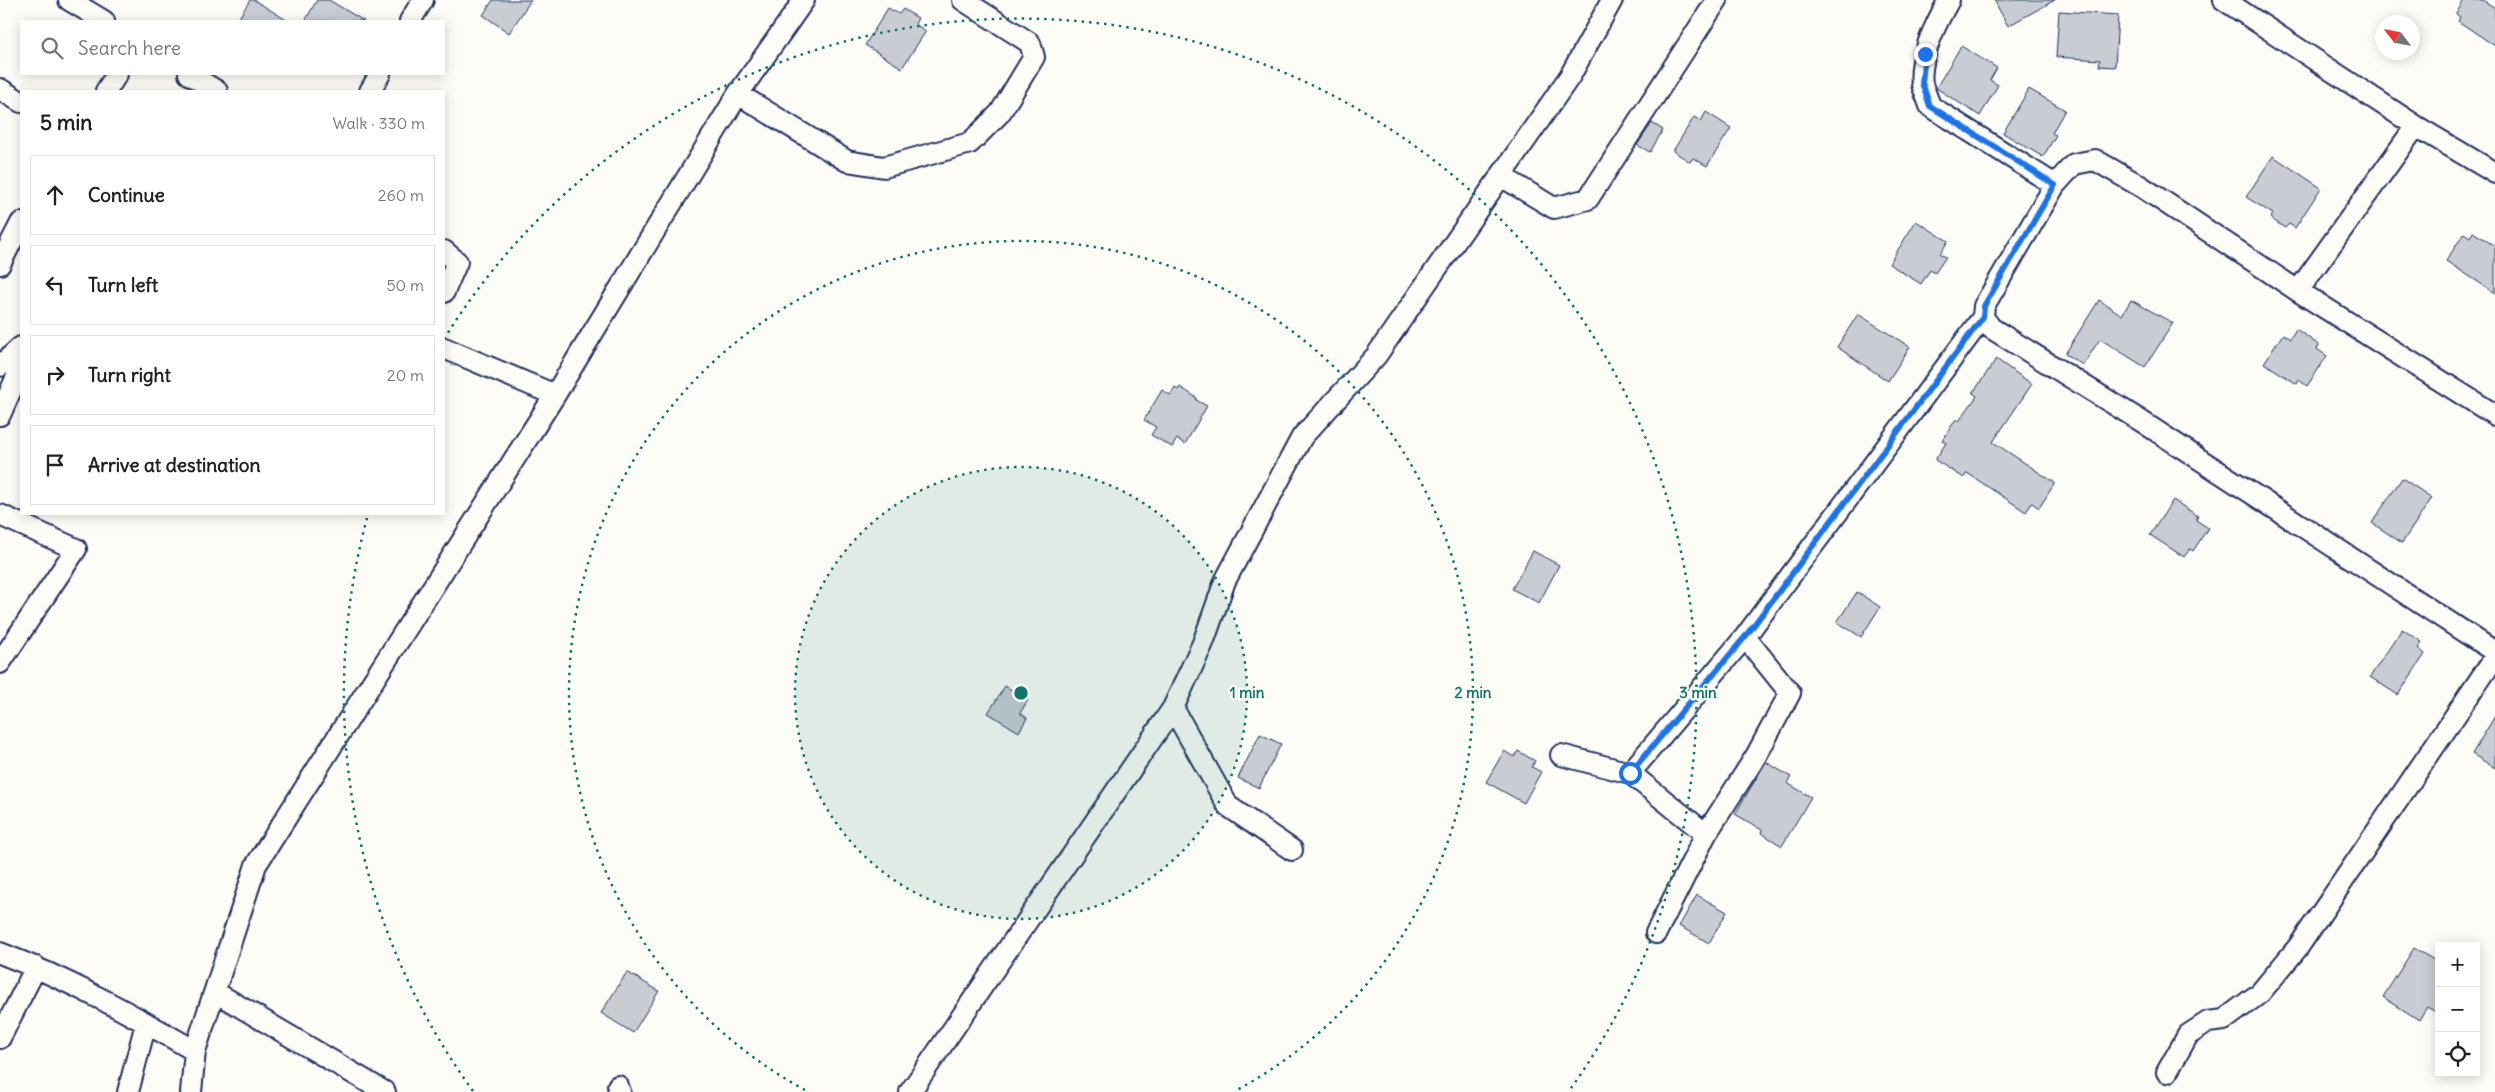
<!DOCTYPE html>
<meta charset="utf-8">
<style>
body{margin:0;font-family:Delius,sans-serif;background:#f2f2f2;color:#202124}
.controls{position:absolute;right:15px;bottom:15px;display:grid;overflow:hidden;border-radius:0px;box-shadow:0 2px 12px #0003}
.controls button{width:45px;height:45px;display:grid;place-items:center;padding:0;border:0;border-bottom:1px solid #e0e0e0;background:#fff;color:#202124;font:25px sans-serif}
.compass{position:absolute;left:2375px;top:15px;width:45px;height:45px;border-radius:50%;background:#fff;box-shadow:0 2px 12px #0003;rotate:302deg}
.stop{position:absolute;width:15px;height:15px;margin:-11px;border:4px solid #1a73e8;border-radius:50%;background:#fff}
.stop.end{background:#1a73e8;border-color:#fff;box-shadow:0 1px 5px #0008}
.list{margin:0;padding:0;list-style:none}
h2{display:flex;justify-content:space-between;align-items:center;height:65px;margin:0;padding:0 20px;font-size:21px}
h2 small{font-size:16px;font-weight:400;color:#757577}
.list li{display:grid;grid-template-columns:32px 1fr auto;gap:15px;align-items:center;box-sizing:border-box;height:80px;margin:0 10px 10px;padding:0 10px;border:1px solid #e0e0e0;border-radius:0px}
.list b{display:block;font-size:19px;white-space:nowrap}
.list em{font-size:16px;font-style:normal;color:#757577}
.icon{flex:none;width:28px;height:28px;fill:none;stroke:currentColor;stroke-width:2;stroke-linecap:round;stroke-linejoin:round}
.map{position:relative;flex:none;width:2495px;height:1092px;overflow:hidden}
.search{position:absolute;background:#fff;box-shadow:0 2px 12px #0003;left:20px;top:20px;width:425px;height:55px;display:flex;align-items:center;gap:12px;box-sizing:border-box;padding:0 18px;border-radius:0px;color:#757577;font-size:19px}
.panel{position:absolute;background:#fff;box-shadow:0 2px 12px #0003;left:20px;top:90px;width:425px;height:425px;border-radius:0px}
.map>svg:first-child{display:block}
.building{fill:#c9ccd3;stroke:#1b2f5e}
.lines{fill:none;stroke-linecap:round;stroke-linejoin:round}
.minor-casing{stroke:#1b2f5e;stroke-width:24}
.minor{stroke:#fdfcf7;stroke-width:20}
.route{stroke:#1a73e8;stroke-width:6}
.ring{fill:none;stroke:#0f766e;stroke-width:2.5;stroke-dasharray:2.5 5}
.centre{fill:#0f766e;stroke:#fdfcf7;stroke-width:2.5}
.ring-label{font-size:15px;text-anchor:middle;font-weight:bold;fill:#0f766e;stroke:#fdfcf7;stroke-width:4.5;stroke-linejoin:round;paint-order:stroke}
</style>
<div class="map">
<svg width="2495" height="1092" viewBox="0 0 2495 1092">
<rect width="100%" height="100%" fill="#fdfcf7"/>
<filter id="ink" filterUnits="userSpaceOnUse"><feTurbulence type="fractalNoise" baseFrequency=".02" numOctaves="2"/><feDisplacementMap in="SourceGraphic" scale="10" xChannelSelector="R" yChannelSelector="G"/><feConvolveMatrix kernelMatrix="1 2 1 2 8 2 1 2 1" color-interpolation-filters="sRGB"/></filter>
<g filter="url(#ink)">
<path class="building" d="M250 0H254L288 21H237Z
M317 0H329L364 21H305Z
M493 0H531L509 33 483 15Z
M1994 0H2055L2008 26Z
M2464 0H2483L2495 8V46L2458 21 2460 17 2456 14Z
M888 8 899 14 903 9 918 18 915 24 926 31 902 68 865 45Z
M2059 11 2118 15 2115 67 2099 66 2100 60 2056 57Z
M1961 46 1997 68 1990 80 1998 85 1980 116 1936 88Z
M2029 89 2065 110 2052 133 2056 135 2043 157 2003 133Z
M1706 112 1731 128 1707 166 1693 158 1690 162 1673 151 1694 117 1701 121Z
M1652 123 1663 130 1650 152 1637 145Z
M2273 156 2321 188 2295 228 2289 224 2285 228 2270 218 2273 214 2246 197Z
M1916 221 1948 241 1940 254 1946 257 1935 273 1930 270 1921 284 1889 264Z
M2473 232 2495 246V293L2446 261 2464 233 2470 237Z
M2099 300 2122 315 2131 300 2173 323 2145 367 2100 339 2083 365 2065 354Z
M1858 314 1910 347 1888 381 1837 347Z
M2296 329 2319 345 2317 349 2327 356 2307 386 2299 380 2297 384 2264 363 2283 334 2290 339Z
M1996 359 2032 384 1993 442 2055 483 2039 508 2032 503 2026 512 1967 473 1964 478 1935 460 1946 443 1942 441 1956 419 1959 421 1977 396 1973 393Z
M1180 387 1197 398 1196 400 1207 406 1185 444 1177 439 1172 447 1151 435 1156 427 1144 420 1162 390 1170 395 1175 388 1178 390Z
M2402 478 2432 498 2402 543 2372 523Z
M2173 500 2198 516 2196 520 2208 528 2193 551 2190 549 2184 557 2150 535Z
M1533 551 1559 565 1539 603 1512 589Z
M1857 592 1880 607 1861 637 1837 622Z
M2402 629 2422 642 2418 648 2425 654 2398 695 2370 677Z
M1005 686 1028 700 1020 713 1027 718 1019 732 988 713Z
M2495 716V768L2472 754Z
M1260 734 1281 744 1259 788 1238 778Z
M1504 751 1514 757 1518 751 1535 761 1532 767 1541 772 1524 803 1486 782Z
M1766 762 1791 777 1787 783 1811 797 1782 846 1761 833 1762 830 1735 814Z
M1697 895 1727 912 1709 943 1679 926Z
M2414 948 2439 963V1014L2427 1007 2419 1020 2383 997Z
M627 972 659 991 633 1033 601 1013Z"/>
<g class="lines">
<g class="minor-casing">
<path id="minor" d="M69 0 104 21
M1949 0C1937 21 1918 59 1922 84 1924 91 1928 99 1930 106L2055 185
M2224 0 2416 126 2495 173
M410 21 423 0
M189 74 217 91
M0 89 21 102
M106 91 117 74
M370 91 380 74
M738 94 847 161 884 167 970 143 1000 113 1034 57 1030 43 963 0
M1501 176 1554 208 1588 199 1717 0
M444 251 457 262 444 292
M0 264 21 223
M2298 291 2416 126
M444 348 555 395
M0 366 21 347
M0 415 21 367
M2495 415 2298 291 2142 187 2095 160 2074 164 2055 185 1984 306 1983 317 1991 328 2141 421 2495 652
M0 515 76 549 0 663
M1173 708 1228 806 1292 850
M1561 755 1630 773 1706 834
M1630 773 1745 637
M1656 933 1706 834 1756 756 1790 693 1745 637 1983 317
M0 953C68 979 133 1015 195 1051
M215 992 385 1092
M0 1038 36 967
M2167 1072 2188 1035 2208 1022 2224 1020 2260 993 2299 946 2495 657
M618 1086 620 1092
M128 1092 146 1023
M191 1092 195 1051 256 865 555 395 738 94 804 0
M910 1092 1173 708 1203 643 1225 581 1302 437 1376 356 1570 76 1612 0"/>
</g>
<use href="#minor" class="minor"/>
</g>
</g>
<g class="lines" filter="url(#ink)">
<path class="route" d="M1630 773 1745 637 1983 317 1984 306 2055 185 1930 106 1922 83 1925 54"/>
</g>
<circle cx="1021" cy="693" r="226" fill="#0f766e" fill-opacity=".12"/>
<g class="ring">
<circle cx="1021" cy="693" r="226"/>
<path d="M805 1090A452 452 0 1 1 1237 1090"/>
<path d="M473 1091A677 677 0 0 1 367 518M444 339A677 677 0 1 1 1569 1091"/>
</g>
<circle cx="1021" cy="693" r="8" class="centre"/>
<g class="ring-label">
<text x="1247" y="698">1 min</text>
<text x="1473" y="698">2 min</text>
<text x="1698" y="698">3 min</text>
</g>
</svg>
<div class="controls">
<button>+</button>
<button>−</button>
<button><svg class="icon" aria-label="locate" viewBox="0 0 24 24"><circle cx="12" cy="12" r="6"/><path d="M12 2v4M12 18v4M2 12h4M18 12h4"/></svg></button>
</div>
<svg class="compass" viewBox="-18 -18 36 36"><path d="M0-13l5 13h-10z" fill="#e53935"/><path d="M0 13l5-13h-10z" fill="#757577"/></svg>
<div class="stop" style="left:1630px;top:773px"></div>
<div class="stop end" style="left:1925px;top:54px"></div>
<div class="search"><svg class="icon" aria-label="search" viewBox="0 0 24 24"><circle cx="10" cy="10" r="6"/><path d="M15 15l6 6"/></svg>Search here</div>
<section class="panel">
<h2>5 min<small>Walk · 330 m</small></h2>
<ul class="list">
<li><svg class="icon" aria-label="ahead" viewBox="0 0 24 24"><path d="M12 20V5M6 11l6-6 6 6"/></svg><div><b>Continue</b></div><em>260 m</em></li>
<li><svg class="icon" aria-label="left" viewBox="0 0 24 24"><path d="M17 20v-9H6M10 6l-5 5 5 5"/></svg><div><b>Turn left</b></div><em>50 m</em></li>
<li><svg class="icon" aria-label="right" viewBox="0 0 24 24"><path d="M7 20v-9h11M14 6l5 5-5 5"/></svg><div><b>Turn right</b></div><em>20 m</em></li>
<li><svg class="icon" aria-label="arrive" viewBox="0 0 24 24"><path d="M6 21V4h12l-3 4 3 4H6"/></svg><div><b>Arrive at destination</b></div></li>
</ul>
</section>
</div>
